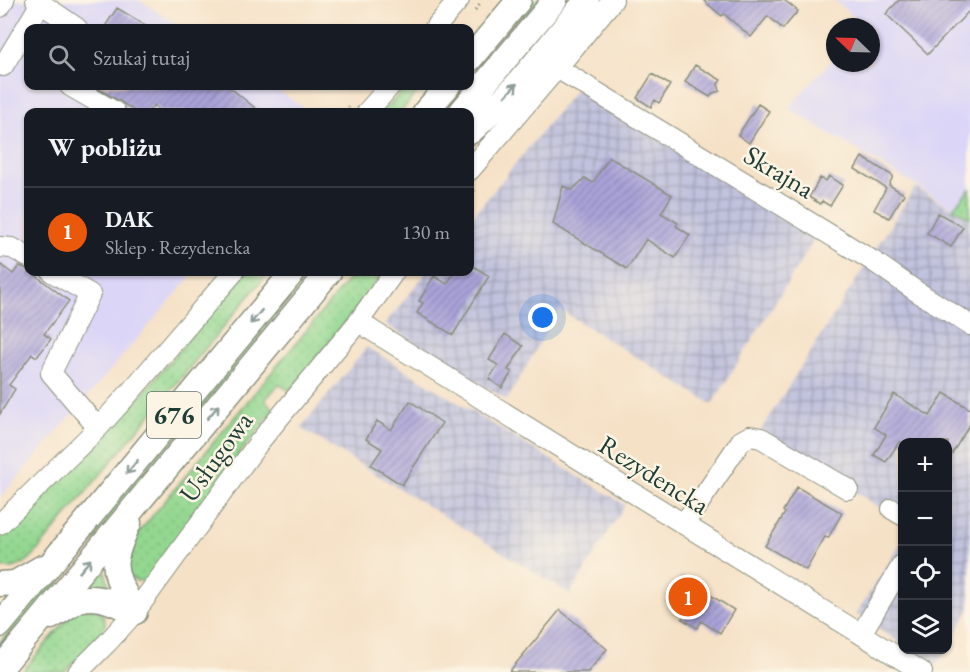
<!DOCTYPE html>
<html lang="pl">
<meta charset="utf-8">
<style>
body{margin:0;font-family:"EB Garamond",serif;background:#242831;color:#f1f3f6}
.controls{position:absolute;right:18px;bottom:18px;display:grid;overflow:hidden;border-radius:12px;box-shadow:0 2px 4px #0004}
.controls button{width:54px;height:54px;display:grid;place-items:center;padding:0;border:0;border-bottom:2px solid #363941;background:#171b24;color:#f1f3f6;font:30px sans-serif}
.compass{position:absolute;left:826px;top:18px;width:54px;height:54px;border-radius:50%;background:#171b24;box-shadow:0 2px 4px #0004;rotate:293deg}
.you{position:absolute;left:543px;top:318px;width:21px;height:21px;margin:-15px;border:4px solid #fff;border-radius:50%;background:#1a73e8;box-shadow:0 0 0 9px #1a73e833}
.badge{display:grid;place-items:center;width:39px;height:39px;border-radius:50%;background:#ea580c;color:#fff;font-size:20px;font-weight:700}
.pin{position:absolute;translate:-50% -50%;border:3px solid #fff;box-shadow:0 2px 6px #0006}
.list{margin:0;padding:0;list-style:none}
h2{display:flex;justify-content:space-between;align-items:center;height:78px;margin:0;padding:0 24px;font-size:26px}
h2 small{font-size:20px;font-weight:400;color:#9ea1a6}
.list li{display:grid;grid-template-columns:39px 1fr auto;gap:18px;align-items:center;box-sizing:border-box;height:90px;padding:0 24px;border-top:2px solid #363941}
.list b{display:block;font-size:22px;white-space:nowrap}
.list p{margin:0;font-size:20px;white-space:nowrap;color:#9ea1a6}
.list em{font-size:20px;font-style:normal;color:#9ea1a6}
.icon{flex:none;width:33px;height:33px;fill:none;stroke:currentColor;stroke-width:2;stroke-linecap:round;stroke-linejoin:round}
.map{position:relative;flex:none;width:970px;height:672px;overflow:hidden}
.search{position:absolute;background:#171b24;box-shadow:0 2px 4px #0004;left:24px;top:24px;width:450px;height:66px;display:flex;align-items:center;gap:15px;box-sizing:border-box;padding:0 21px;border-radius:12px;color:#9ea1a6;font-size:22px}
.panel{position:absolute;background:#171b24;box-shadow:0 2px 4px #0004;left:24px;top:108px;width:450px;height:168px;border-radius:12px}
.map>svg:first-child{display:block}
.built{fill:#dbd6f7}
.industrial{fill:url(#industrial-grid)}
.grass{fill:url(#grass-dots);stroke:#598a62;stroke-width:1.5}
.building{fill:url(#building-hatch)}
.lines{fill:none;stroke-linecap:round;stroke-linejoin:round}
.minor-casing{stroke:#8a8f7d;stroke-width:22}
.major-casing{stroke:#8a8f7d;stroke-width:27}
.path{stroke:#8a8f7d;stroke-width:3;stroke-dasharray:1.5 4.5;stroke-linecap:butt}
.minor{stroke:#fff;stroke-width:20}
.major{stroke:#fff;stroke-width:24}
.oneway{stroke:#8f9e9a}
.labels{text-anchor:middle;stroke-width:5;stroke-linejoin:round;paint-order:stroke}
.shield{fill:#fcf5e5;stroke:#617469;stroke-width:1.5}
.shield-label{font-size:26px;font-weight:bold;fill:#1f3d34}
.street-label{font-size:27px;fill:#1f3d34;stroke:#fcf5e5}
</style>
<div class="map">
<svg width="970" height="672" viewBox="0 0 970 672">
<defs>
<pattern id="industrial-grid" width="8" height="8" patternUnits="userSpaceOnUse" patternTransform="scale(1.5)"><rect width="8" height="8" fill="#c1c2dd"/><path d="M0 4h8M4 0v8" fill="none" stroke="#9c9fb4"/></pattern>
<pattern id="grass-dots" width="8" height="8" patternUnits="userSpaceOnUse" patternTransform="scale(1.5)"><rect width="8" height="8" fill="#93d790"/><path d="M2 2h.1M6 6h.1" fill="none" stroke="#7eb97d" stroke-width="1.8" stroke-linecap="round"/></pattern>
<pattern id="building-hatch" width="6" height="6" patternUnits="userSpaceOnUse" patternTransform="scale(1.5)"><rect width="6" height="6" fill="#aaa3d9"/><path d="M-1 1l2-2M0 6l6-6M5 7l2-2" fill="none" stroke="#8a86b1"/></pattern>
</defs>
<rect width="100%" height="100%" fill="#fcf5e5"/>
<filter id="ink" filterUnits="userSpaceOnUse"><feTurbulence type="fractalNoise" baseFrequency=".0167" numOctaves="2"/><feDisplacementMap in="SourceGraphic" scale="12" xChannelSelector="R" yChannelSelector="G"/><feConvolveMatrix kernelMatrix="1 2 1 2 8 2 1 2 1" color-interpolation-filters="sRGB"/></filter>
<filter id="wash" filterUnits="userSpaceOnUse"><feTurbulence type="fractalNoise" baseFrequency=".008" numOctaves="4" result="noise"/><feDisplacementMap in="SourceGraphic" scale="24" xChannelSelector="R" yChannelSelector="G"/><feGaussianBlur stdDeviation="1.35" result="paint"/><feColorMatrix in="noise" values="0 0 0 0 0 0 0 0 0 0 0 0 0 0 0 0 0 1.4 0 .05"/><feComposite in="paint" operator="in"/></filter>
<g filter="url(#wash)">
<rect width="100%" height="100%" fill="#f5e1c6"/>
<path class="built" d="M0 0H139L182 28H28V86H270L311 112H28V272H195L0 498Z
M834 0H970V189L953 208 788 108 835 57V63H871V27H863L864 25Z"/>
<path class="industrial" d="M577 88 817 235 712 404 559 309 507 400 385 324 427 272H470V220Z
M915 187 970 219V609L948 646V442H902V522L761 430Z
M367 347 625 505 570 594 301 428Z
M902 542V644L856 614Z
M912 650H946L936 665Z"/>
<path class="grass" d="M533 0H542L448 112H439L462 86H470V76Z
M406 86H418L414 90 417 92 401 112H377L384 105 388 107Z
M970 189V218L953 208Z
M245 272H269L32 557C22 566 13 570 0 567V539L133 405Z
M307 272H316L0 653V642Z
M355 272H383L367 295 290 391 279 384 265 400 274 410 229 467 176 542 147 580 137 581 127 575 128 549 135 537Z
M99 565H103L108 583 114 590 84 587Z
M76 609H98C102 614 106 619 105 626 104 636 73 663 64 672H22Z"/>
<g id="blocks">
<path class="building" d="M703 0H784L798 11 783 29 768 16 751 37 724 14 722 16Z
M899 0H970V10L928 54 886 14Z
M117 8 150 28H104Z
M695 65 721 80 718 84 720 91 713 93 710 97 685 82Z
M652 74 670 85 659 103 655 100 651 107 637 98Z
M93 86H228L260 112H162L154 105 148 112H136L121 102Z
M758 104 769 111 749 143 738 135Z
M609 157 672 195 661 213 678 223 676 226 690 235 675 258 646 239 627 269 553 224 563 186 572 190 585 178 593 183Z
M862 157 893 176 889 185 904 194 889 218 874 210 886 188 855 169Z
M829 176 843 185 830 206 822 201 820 204 809 197 820 178 826 181Z
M938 213 963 227 951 247 927 233Z
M0 264 13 274 19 266 27 269 28 272H31L69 301 44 334 51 339 37 357 32 354 9 385 15 389 0 414Z
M470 264 489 276 453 335 417 313 423 303 419 301 434 276 447 284 455 272H470Z
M505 334 523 346 508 370 512 372 502 388 489 379 498 365 489 360Z
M944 393 970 409V424L948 460V442H899L886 462 874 455 886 435 874 427 894 394 930 416Z
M410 401 442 423 402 485 371 465 382 449 366 439 377 421 391 430Z
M797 487 842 513 828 538 825 537 806 570 765 546 785 513 783 511Z
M682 577 734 610 720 633 701 621 697 628 682 619 686 612 667 600Z
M560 610 607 649 588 672H509Z"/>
</g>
</g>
<g filter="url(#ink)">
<use href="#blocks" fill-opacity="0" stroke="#8a8f7d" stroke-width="1.5"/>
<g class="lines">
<g class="minor-casing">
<path id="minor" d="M36 0 77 28
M0 7 4 0
M435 28 459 0
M3 66 41 3
M557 68 873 261 916 291 970 325
M70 86 115 112
M367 112 390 86
M470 170 557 68 613 0
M0 247 12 248 28 257
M52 272 90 294 51 373 98 428
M359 321 371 330 922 672
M892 509 902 515
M0 524 98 428 132 390 234 272
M683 524 699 503 741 441 750 436 761 438 848 489
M861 634 902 565
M78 672 108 642 135 612 260 441 359 321 394 272"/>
</g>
<g class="major-casing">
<path id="major" d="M470 59 519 0
M425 112 448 86
M461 112 555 0
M470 132C514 93 549 45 587 0
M129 523C124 534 118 547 116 559 113 578 127 596 135 612
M0 584 15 583 43 567
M51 617C60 612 68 606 76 601 96 592 117 605 135 612
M0 625 293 272
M0 669 329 272"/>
</g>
<path class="path" d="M475 10 481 2
M344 112 349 107
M470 196 477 187"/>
<use href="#minor" class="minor"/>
<use href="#major" class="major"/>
</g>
<defs><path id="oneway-shaft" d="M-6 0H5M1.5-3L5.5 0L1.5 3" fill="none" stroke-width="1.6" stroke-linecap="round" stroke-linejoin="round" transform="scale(1.5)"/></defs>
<g class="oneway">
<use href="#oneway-shaft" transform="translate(511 90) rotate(-47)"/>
<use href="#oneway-shaft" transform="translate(256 317) rotate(130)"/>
<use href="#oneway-shaft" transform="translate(213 412) rotate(-50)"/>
<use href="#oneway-shaft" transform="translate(132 467) rotate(130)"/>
<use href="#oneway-shaft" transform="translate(85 566) rotate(-50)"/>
</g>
</g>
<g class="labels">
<rect class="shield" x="147" y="392" width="54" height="46" rx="4.5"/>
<g class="shield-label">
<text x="174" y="424">676</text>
</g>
<g class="street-label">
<text transform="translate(779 172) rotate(31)" y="9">Skrajna</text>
<text transform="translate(216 457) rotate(-54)" y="9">Usługowa</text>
<text transform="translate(654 475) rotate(32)" y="9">Rezydencka</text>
</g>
</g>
</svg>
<div class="controls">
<button>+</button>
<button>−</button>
<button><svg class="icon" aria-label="locate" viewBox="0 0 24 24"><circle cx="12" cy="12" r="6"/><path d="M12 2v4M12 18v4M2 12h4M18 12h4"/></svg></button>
<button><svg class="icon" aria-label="layers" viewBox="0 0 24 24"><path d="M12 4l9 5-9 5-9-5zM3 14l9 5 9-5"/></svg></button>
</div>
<svg class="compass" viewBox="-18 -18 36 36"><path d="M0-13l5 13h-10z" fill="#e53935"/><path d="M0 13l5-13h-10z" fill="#9ea1a6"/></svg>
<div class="you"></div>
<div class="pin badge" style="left:688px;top:597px">1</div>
<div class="search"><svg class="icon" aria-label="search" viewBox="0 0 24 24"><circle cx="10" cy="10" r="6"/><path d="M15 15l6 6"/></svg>Szukaj tutaj</div>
<section class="panel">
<h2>W pobliżu<small></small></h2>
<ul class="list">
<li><span class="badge">1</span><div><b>DAK</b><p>Sklep · Rezydencka</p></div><em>130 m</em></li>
</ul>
</section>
</div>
